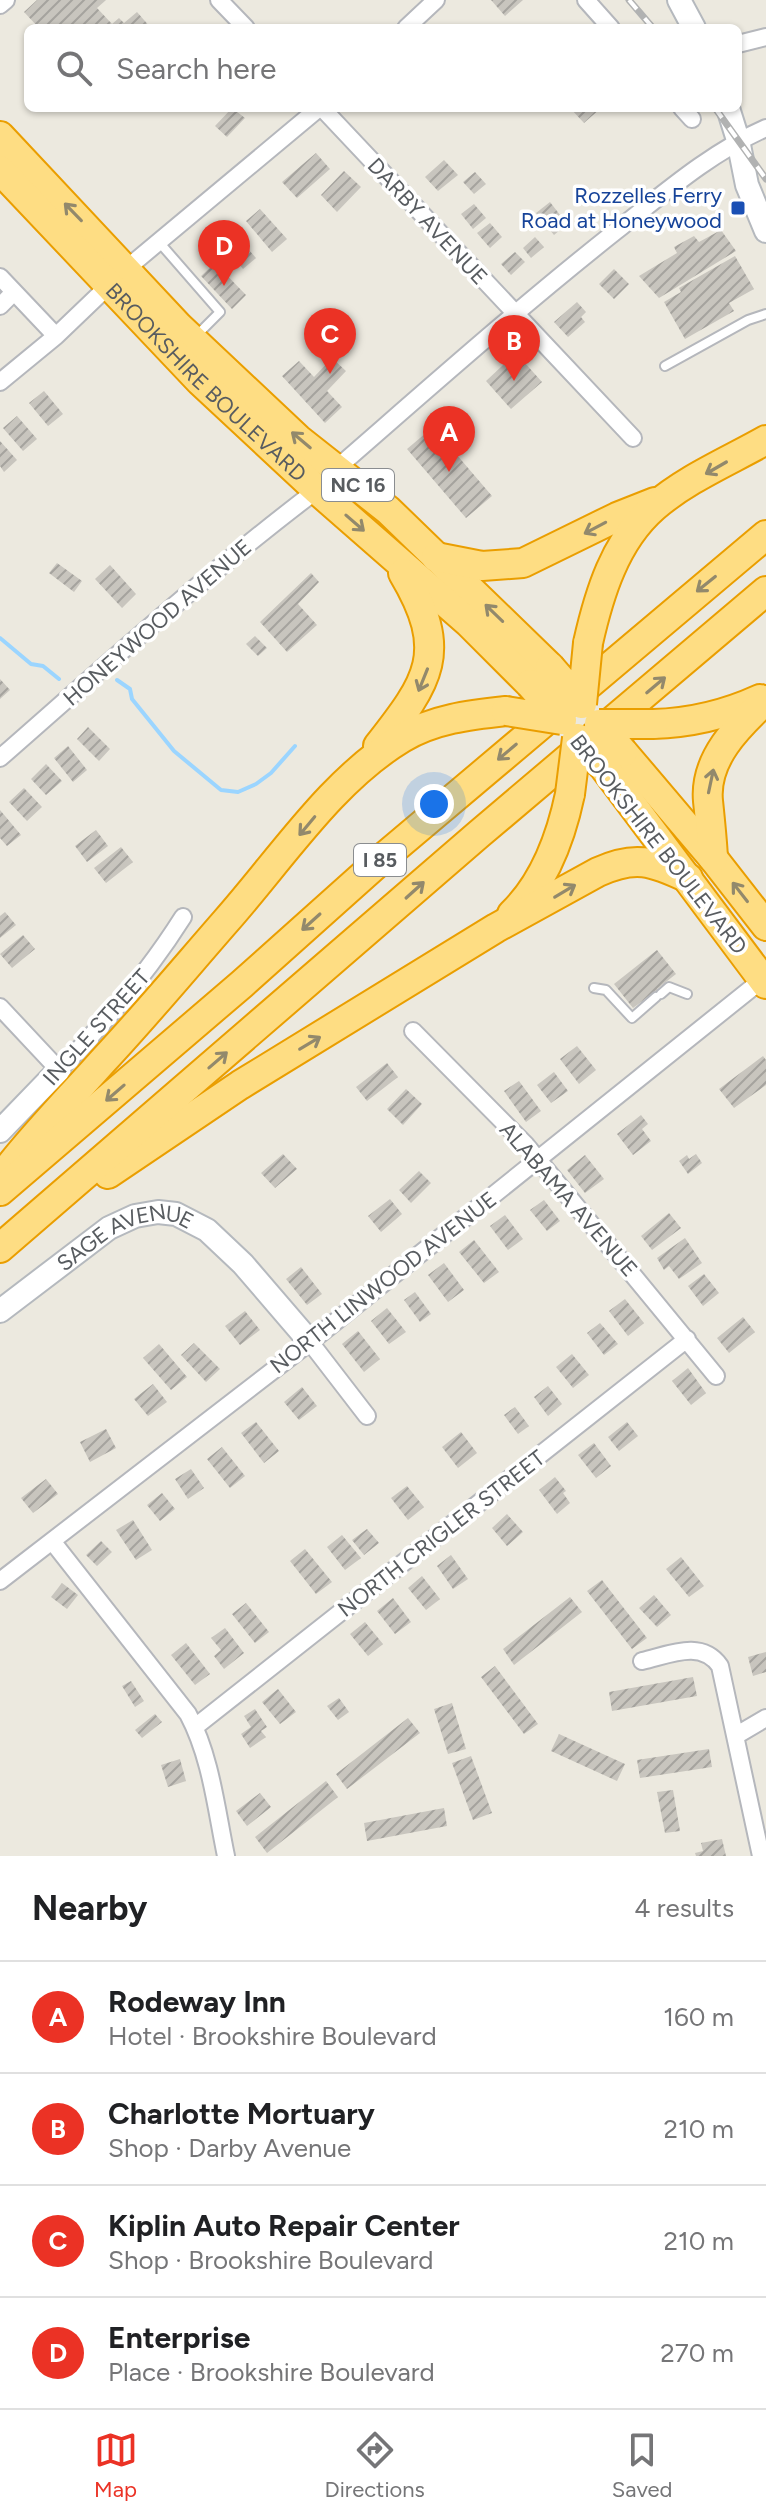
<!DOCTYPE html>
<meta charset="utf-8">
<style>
body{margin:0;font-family:Figtree,sans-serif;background:#f6f6f6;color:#202124}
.you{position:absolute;left:434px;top:804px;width:28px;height:28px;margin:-20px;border:6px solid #fff;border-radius:50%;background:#1a73e8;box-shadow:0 0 0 12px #1a73e833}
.badge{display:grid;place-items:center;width:52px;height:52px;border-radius:50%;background:#eb3225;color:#fff;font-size:26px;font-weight:700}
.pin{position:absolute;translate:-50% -66px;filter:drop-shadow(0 2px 4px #0008)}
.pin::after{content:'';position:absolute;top:42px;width:28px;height:24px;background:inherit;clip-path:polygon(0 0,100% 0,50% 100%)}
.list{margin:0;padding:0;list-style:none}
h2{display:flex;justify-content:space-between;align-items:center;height:104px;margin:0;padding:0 32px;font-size:34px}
h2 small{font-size:26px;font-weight:400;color:#757577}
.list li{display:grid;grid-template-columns:52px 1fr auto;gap:24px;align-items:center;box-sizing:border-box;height:112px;padding:0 32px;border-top:2px solid #e0e0e0}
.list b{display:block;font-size:30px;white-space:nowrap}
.list p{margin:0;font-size:26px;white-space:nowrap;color:#757577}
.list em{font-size:26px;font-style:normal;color:#757577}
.icon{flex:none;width:44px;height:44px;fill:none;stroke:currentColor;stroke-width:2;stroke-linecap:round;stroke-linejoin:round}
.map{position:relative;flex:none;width:766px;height:1856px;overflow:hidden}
.search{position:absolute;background:#fff;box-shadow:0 2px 6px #0004;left:24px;right:24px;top:24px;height:88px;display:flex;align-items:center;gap:20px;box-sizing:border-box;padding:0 28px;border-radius:12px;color:#757577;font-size:30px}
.sheet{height:552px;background:#fff}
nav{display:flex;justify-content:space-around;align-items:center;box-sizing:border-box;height:112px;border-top:2px solid #e0e0e0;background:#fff;font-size:22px;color:#757577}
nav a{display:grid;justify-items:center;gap:4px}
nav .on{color:#eb3225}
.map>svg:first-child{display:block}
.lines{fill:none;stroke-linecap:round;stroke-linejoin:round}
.stream{stroke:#9bd5ff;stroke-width:4}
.building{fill:url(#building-hatch)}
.lane-casing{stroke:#b5b7bc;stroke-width:12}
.street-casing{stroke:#b5b7bc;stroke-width:20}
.secondary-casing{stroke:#b5b9be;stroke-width:26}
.highway-casing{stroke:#ea9e00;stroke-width:32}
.lane{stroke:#fff;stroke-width:8}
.street{stroke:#fff;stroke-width:16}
.secondary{stroke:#fff;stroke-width:22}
.highway{stroke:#fedd83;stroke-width:28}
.rail-casing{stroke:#b1b2b2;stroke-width:7}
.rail{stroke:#fff;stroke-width:4;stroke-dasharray:12;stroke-linecap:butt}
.highway-bridge-casing{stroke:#ea9e00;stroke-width:32;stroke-linecap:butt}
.highway-bridge{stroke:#fedd83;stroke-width:28}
.oneway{stroke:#92896c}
.transit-dot{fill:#1a4fb4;stroke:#fff;stroke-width:3}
.labels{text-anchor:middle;stroke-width:7;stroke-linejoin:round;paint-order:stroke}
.shield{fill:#fff;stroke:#8a8d90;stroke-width:2}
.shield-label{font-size:20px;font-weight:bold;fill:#585c60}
.transit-label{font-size:22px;fill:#164399;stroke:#fff;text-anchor:end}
.street-label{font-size:22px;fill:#585c60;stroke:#fff}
</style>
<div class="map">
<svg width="766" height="1856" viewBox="0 0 766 1856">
<defs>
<pattern id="building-hatch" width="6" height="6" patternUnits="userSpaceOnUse" patternTransform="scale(2)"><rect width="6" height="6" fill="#c8c5be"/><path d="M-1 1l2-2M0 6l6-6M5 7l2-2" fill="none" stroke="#a5a39e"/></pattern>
</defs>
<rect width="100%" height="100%" fill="#ece9df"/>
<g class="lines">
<path class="stream" d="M0 638 31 664 43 666 59 679
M117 680 130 689 132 699 174 751 221 790 238 792 256 784 271 773 295 746"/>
</g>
<path class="building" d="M37 0H106L97 8 112 24 119 18 124 23 137 12 151 28H39L24 12Z
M491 0H523L505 16Z
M232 108 245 118 227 137 215 126Z
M570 108H601L584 123Z
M316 153 330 169 297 198 282 182Z
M444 160 458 175 438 191 425 177Z
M344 171 361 187 337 212 321 195Z
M475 172 486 184 474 194 463 182Z
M550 202 567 224 554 235 536 213Z
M474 204 486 218 473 229 461 214Z
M260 209 287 239 272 252 246 221Z
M490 223 502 237 490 248 477 233Z
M721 230 736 251 659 298 639 276 677 253 674 247 694 236 699 242Z
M234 233 256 258 243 269 222 244Z
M535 237 544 247 531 258 523 248Z
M515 252 525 262 511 275 501 264Z
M735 256 754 289 729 303 734 311 685 339 664 302 681 292 679 288Z
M215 263 246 295 232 309 201 276Z
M614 269 629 284 614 299 599 284Z
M577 302 586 312 581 317 585 322 568 337 554 322Z
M516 353 542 382 511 409 486 381Z
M332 358 346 371 327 391 342 407 325 423 282 376 299 361 314 377Z
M44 391 63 414 48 426 29 403Z
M17 416 37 439 23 451 3 428Z
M433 427 492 496 466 518 407 449Z
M0 441 17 460 4 472 0 466Z
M57 563 82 581 74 592 49 573Z
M110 565 136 594 122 608 95 579Z
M311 573 319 582 298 604 317 625 287 652 260 622Z
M255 636 267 648 258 656 246 644Z
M0 679 10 690 0 699Z
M88 727 110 749 99 761 77 739Z
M68 746 87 770 73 782 54 758Z
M46 764 62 781 46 795 31 779Z
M24 788 42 807 27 821 9 802Z
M0 810 21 835 7 846 0 838Z
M96 830 108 846 87 862 75 846Z
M121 847 133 862 106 883 94 868Z
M5 912 16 925 0 938V916Z
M23 935 35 949 12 968 0 954Z
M657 950 676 974 657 989 664 998 659 1001 653 993 633 1008 614 984Z
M577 1046 596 1070 579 1084 560 1059Z
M763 1056 766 1060V1085L734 1108 719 1089Z
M387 1063 398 1077 367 1101 356 1087Z
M554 1072 568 1091 551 1103 537 1085Z
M519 1081 541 1111 526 1122 504 1091Z
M406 1089 422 1104 403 1125 387 1109Z
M641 1115 648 1124 642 1129 651 1141 633 1155 617 1134Z
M283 1154 297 1169 275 1188 261 1173Z
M696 1154 702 1163 688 1174 679 1161 687 1155 689 1159Z
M585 1155 604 1179 585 1193 567 1170Z
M419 1171 431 1183 411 1203 399 1190Z
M390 1199 402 1214 381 1232 368 1216Z
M544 1200 560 1221 547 1231 530 1210Z
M669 1213 681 1228 652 1250 641 1236Z
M505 1215 523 1239 508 1250 490 1226Z
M685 1238 702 1263 679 1279 669 1266 664 1270 657 1258Z
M474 1240 499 1272 484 1283 459 1252Z
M444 1263 464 1290 448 1302 428 1275Z
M301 1267 322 1294 307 1305 286 1279Z
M704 1274 719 1293 703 1306 688 1286Z
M415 1292 431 1314 420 1322 404 1300Z
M625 1299 644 1323 628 1336 609 1311Z
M387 1308 406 1332 389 1344 371 1321Z
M245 1311 260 1330 240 1345 225 1326Z
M743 1317 755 1332 729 1353 717 1338Z
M600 1323 618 1344 604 1355 587 1333Z
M358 1331 380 1359 364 1372 342 1344Z
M194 1343 220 1369 206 1382 181 1355Z
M159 1344 187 1377 171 1390 143 1358Z
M572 1354 589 1375 573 1388 556 1367Z
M688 1368 706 1393 691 1405 672 1381Z
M153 1384 167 1402 148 1416 134 1399Z
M548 1386 562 1404 548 1416 534 1397Z
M302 1387 317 1406 299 1420 284 1402Z
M515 1407 529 1426 518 1434 504 1415Z
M256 1422 279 1451 264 1463 241 1433Z
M627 1422 638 1436 619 1451 608 1437Z
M106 1429 116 1448 90 1462 80 1442Z
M461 1432 477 1453 458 1468 442 1447Z
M594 1443 611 1466 596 1478 578 1455Z
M222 1447 245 1476 230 1488 207 1459Z
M191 1469 204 1488 188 1499 175 1479Z
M555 1477 566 1491 563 1493 570 1503 557 1514 539 1490Z
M46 1479 58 1494 33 1513 21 1498Z
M407 1486 424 1507 408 1520 391 1498Z
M162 1493 175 1509 160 1521 147 1505Z
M507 1514 523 1532 507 1546 492 1528Z
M133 1520 152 1550 136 1560 116 1530Z
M367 1529 379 1543 364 1555 352 1540Z
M342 1535 361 1558 345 1570 327 1547Z
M101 1541 112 1552 97 1566 86 1555Z
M305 1549 332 1582 316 1594 290 1561Z
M451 1555 468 1579 453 1589 437 1566Z
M681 1557 704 1586 689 1597 666 1569Z
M422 1576 440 1599 426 1610 408 1588Z
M602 1580 647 1638 632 1649 587 1591Z
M62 1583 78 1595 67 1609 51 1597Z
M654 1595 671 1615 657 1627 639 1608Z
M570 1597 582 1612 514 1665 503 1649Z
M393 1598 411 1622 395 1634 377 1611Z
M246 1603 269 1632 255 1643 232 1614Z
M365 1622 383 1644 368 1656 350 1634Z
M225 1628 244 1653 224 1669 214 1656 221 1650 211 1638Z
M186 1643 210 1674 195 1685 171 1655Z
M766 1652V1672L753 1676 748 1657Z
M495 1666 538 1724 524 1734 481 1677Z
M693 1677 697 1696 612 1711 609 1692Z
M131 1681 144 1701 135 1707 122 1686Z
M278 1689 296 1712 280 1724 262 1702Z
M339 1698 349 1712 338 1720 327 1706Z
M452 1703 466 1749 448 1754 434 1709Z
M255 1709 267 1727 261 1731 266 1737 250 1748 241 1734 251 1727 244 1716Z
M155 1714 162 1722 142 1738 135 1730Z
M408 1718 420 1733 347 1789 336 1774Z
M559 1734 625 1764 617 1781 551 1751Z
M709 1749 712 1767 640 1778 637 1760Z
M471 1756 492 1813 473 1820 452 1763Z
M180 1759 186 1781 168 1787 161 1765Z
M326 1781 338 1797 267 1853 255 1837Z
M673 1790 680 1831 665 1833 657 1792Z
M260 1793 271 1807 247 1826 236 1811Z
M444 1808 447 1826 367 1841 364 1823Z
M722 1839 726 1856H696L695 1853 703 1851 701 1843Z"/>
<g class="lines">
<g class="lane-casing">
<path id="lane" d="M159 242 220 312 196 336
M665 366 748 320 766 314
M594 988 606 990 632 1018 656 997
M661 994 669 987 687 994"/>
</g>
<g class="street-casing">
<path id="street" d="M219 0 246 28
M586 0 611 28
M0 5 6 0
M406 28 436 0
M738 44 766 37
M322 108 633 438
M682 108 692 119
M0 277 56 336
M0 306 14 292
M0 382 56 336 126 269 319 108
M337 468C429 388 520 307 616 231 663 194 711 152 766 128
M0 758C104 667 207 573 317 490
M0 1007 59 1070C106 1022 147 974 183 917
M413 1031 526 1145 716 1376
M310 1342 367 1416
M52 1541 188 1714C211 1757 216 1808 226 1856
M0 1581 310 1342 763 979
M642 1661C669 1655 701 1639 720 1666L761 1856
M195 1727 687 1339
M737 1735 766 1718"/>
</g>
<g class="secondary-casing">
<g id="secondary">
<path d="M679 0 694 28"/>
<path d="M728 108 738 140 747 185 766 231"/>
<path d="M0 1131 59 1070"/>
<path id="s1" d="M0 1311 109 1228 135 1216 158 1212 176 1214 207 1230 243 1264 310 1342"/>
</g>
</g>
<g class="highway-casing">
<g id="highway">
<path d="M0 136 179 327 298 439 388 510 550 667"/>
<path id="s2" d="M0 170 200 381 317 490 469 623 530 684"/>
<path d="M436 557 482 566 523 563 617 517 655 502"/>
<path d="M588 643C599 594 615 541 654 507 686 479 729 461 766 440"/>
<path d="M653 724C691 723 725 715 760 699"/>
<path d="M378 746C429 681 450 652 403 573"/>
<path d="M623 752 713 858 766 926"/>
<path d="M603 766 766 984"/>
<path d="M713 858C712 839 710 820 708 801 704 759 738 726 766 700"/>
<path d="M512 914C545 882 561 837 570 794"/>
<path d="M10 1166C39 1129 71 1097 102 1062 145 1016 185 968 226 921 281 859 331 781 402 738 434 719 469 715 506 711"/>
<path d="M108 1174 240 1085 496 928 598 872C635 855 652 861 688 878"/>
<path d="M0 1191 242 984 384 857 766 535"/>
<path d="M0 1248 479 834 766 591"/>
</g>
</g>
<use href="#lane" class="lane"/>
<use href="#street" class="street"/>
<use href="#secondary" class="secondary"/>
<use href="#highway" class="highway"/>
<g class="rail-casing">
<path id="rail" d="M629 0 653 28
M715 108 766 179"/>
</g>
<use href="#rail" class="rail"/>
<g class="highway-bridge-casing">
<path id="highway-bridge" d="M550 667 582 704
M530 684 562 720
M582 704 588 643
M506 711 562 720
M599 724H653
M599 724 623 752
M577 738 603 766
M570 794 577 738"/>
</g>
<use href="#highway-bridge" class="highway-bridge"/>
</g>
<defs><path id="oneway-shaft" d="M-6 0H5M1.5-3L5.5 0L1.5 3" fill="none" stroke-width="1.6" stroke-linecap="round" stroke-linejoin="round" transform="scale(2)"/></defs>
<g class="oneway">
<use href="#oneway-shaft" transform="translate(73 212) rotate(-134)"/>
<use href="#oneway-shaft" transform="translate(301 440) rotate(-140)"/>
<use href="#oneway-shaft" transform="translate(716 468) rotate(150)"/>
<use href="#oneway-shaft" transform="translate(355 523) rotate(41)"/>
<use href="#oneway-shaft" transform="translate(595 528) rotate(152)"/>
<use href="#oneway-shaft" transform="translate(706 584) rotate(141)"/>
<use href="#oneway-shaft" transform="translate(494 613) rotate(-136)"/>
<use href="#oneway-shaft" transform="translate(423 680) rotate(112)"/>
<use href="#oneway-shaft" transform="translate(656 685) rotate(-40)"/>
<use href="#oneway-shaft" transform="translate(507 752) rotate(140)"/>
<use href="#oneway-shaft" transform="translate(711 781) rotate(-78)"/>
<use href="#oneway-shaft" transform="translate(307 826) rotate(130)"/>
<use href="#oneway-shaft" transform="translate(415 890) rotate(-42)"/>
<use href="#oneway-shaft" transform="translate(565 891) rotate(-31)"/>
<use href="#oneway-shaft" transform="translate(740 892) rotate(-128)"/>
<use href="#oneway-shaft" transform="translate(311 922) rotate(138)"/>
<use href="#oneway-shaft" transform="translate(310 1043) rotate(-31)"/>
<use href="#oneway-shaft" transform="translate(218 1060) rotate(-41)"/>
<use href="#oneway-shaft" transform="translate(115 1093) rotate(139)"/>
</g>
<rect class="transit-dot" x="730" y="200" width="16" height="16" rx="4"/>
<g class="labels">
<g class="shield">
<rect x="322" y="469" width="72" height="32" rx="6"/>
<rect x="354" y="844" width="52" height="32" rx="6"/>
</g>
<g class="shield-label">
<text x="358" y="492">NC 16</text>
<text x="380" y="867">I 85</text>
</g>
<g class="transit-label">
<text x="722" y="203">Rozzelles Ferry<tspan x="722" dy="25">Road at Honeywood</tspan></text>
</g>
<g class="street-label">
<text transform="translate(428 221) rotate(47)" y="8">DARBY AVENUE</text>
<text dy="8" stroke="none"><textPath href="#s2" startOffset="296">BROOKSHIRE BOULEVARD</textPath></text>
<text transform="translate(157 622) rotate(-41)" y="8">HONEYWOOD AVENUE</text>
<text transform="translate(659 844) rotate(52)" y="8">BROOKSHIRE BOULEVARD</text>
<text transform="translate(96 1027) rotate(-48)" y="8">INGLE STREET</text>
<text transform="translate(569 1199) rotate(49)" y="8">ALABAMA AVENUE</text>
<text dy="8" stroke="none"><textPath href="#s1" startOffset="150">SAGE AVENUE</textPath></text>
<text transform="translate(383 1282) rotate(-38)" y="8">NORTH LINWOOD AVENUE</text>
<text transform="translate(441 1533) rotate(-38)" y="8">NORTH CRIGLER STREET</text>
</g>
</g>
</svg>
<div class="you"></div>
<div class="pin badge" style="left:449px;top:472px">A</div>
<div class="pin badge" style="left:514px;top:381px">B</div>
<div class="pin badge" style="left:330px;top:374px">C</div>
<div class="pin badge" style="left:224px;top:286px">D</div>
<div class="search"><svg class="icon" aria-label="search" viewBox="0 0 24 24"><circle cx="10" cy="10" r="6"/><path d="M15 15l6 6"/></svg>Search here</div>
</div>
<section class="sheet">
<h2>Nearby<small>4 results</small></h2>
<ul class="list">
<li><span class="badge">A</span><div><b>Rodeway Inn</b><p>Hotel · Brookshire Boulevard</p></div><em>160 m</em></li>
<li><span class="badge">B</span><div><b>Charlotte Mortuary</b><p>Shop · Darby Avenue</p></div><em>210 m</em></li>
<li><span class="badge">C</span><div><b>Kiplin Auto Repair Center</b><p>Shop · Brookshire Boulevard</p></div><em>210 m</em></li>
<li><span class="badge">D</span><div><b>Enterprise</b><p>Place · Brookshire Boulevard</p></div><em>270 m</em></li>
</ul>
</section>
<nav>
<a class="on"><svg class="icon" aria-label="map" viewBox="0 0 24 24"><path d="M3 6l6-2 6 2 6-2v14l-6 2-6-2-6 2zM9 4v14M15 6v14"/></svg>Map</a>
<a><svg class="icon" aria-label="directions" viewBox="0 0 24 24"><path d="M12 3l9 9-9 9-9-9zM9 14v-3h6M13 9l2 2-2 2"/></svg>Directions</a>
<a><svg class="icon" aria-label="saved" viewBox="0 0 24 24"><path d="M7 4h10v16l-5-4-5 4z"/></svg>Saved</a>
</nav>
